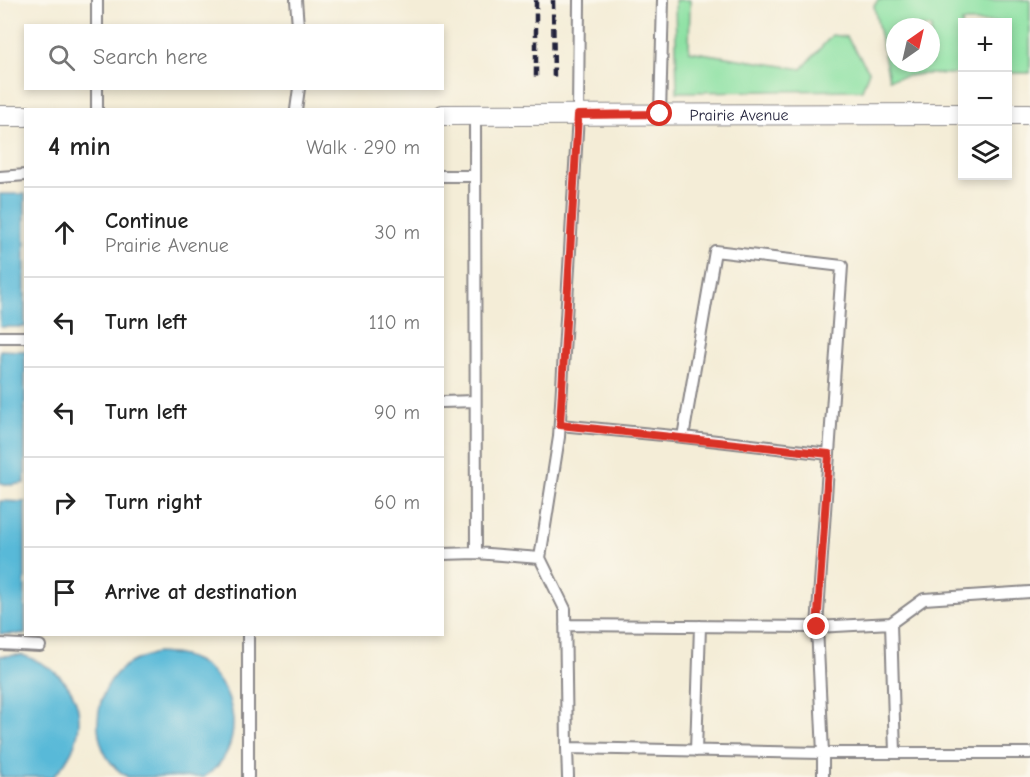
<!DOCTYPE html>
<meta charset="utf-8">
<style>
body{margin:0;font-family:"Comic Neue",sans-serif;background:#f2f2f2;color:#222}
.controls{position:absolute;right:18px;top:18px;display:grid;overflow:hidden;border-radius:0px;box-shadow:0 3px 9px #0003}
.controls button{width:54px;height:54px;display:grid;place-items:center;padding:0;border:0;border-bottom:2px solid #e0e0e0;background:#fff;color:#222;font:30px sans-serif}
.compass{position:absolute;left:886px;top:18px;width:54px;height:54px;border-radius:50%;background:#fff;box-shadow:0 3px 9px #0003;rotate:34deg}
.stop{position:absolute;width:18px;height:18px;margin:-14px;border:4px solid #d93025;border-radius:50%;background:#fff}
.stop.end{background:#d93025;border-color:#fff;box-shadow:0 2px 6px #0008}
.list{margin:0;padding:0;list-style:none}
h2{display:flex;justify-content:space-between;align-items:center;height:78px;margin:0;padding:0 24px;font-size:26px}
h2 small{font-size:20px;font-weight:400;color:#767676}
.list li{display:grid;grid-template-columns:39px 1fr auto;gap:18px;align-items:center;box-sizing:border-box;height:90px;padding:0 24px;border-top:2px solid #e0e0e0}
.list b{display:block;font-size:22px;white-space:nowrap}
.list p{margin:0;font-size:20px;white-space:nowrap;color:#767676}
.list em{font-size:20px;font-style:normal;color:#767676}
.icon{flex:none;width:33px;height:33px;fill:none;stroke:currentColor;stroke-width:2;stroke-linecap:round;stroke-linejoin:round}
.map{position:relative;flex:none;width:1030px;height:777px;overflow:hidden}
.search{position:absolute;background:#fff;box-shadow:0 3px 9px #0003;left:24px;top:24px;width:420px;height:66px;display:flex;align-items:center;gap:15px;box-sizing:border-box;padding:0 21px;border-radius:0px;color:#767676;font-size:22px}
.panel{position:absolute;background:#fff;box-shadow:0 3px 9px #0003;left:24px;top:108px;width:420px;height:528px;border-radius:0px}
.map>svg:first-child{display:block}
.green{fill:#8ce1a3;stroke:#57826f;stroke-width:1.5;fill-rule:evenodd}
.water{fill:#59b9d8;stroke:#3e6e8a;stroke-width:1.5}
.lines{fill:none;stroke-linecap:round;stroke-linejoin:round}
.lane-casing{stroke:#8b8889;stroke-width:14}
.street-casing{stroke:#8b8889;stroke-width:22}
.lane{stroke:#fff;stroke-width:10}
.street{stroke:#fff;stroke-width:20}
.rail{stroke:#22223b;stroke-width:4.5;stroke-dasharray:9 4.5;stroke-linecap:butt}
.route{stroke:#d93025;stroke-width:8}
.labels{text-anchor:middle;stroke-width:4.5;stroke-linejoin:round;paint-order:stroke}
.street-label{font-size:16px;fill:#22223b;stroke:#fbf7ec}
</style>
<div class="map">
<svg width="1030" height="777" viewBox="0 0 1030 777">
<rect width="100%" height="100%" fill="#fbf7ec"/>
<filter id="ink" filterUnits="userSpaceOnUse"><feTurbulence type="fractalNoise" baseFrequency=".0167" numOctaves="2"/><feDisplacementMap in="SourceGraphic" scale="12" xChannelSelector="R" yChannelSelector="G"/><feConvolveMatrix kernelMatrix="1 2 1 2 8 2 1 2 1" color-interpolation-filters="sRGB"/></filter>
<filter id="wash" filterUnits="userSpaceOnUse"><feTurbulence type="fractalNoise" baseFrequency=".008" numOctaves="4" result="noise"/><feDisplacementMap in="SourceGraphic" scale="24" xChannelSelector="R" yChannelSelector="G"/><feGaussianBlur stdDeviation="1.35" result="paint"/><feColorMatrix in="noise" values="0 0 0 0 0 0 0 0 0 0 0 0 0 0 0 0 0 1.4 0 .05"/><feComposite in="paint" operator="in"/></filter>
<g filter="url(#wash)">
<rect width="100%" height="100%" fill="#f4edd7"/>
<path class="green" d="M675 0H690L689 51 802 69 832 35 847 37 869 71 862 90 677 92Z
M878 0H1030V73H1008V22H962V74H921L889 79 874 6ZM895 27H931V63H895Z"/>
<path class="water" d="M0 194H25V327H0Z
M0 350 25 351V483L11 485 0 483Z
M0 501 25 502V634H0Z
M156 653C170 654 184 654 197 661 239 685 248 750 204 777H128C91 757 90 704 115 675 126 662 141 658 156 653Z
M22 655C83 674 98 731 53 777H0V656Z"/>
</g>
<g filter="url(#ink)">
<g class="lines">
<g class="lane-casing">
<path id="lane" d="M97 0V26
M296 0 298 26
M97 110V88
M296 110 299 88
M660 114 663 0
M475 115 476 553 540 558
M442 176H475
M0 177 26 175
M0 337H26
M442 402 475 401
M560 425 683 437 715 251 842 266 817 627 565 625
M683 437 829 454
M442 554 476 553
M1030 592 924 599 891 623 817 627 823 753H1030
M891 623 895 753
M248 634V777
M0 644 40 646
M567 748 565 609 540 558 559 437 578 115 579 0
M696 751 700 626
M568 777 567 748 823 753V777"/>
</g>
<g class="street-casing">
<g id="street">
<path d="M1008 114H1030"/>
<path id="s1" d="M442 115 962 114"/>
<path d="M0 116H26"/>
</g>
</g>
<use href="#lane" class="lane"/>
<use href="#street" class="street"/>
<path class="rail" d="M536 0V78
M553 0 554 79"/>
</g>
</g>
<g class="lines" filter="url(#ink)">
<path class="route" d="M660 114 578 115 560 425 829 454 817 627"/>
</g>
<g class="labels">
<g class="street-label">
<text dy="6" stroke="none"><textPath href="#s1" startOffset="297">Prairie Avenue</textPath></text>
</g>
</g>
</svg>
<div class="controls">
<button>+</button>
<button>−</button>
<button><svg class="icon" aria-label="layers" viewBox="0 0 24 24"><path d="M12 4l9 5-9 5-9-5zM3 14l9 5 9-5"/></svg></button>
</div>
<svg class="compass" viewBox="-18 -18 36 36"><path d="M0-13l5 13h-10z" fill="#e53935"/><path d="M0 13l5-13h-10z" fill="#767676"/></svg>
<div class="stop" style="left:660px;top:114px"></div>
<div class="stop end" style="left:817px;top:627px"></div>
<div class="search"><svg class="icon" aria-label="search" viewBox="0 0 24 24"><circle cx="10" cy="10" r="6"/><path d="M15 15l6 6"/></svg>Search here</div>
<section class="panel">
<h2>4 min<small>Walk · 290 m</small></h2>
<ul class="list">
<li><svg class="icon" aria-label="ahead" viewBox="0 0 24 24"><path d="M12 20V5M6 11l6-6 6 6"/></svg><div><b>Continue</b><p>Prairie Avenue</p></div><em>30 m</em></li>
<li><svg class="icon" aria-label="left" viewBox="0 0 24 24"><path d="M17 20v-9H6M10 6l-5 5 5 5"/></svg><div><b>Turn left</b></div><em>110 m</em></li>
<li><svg class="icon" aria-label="left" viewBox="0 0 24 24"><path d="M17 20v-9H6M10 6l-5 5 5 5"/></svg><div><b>Turn left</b></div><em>90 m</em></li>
<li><svg class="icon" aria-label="right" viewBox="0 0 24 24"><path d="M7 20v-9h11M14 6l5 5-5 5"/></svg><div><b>Turn right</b></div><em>60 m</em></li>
<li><svg class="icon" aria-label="arrive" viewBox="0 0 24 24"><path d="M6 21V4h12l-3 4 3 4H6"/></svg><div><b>Arrive at destination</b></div></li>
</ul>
</section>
</div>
